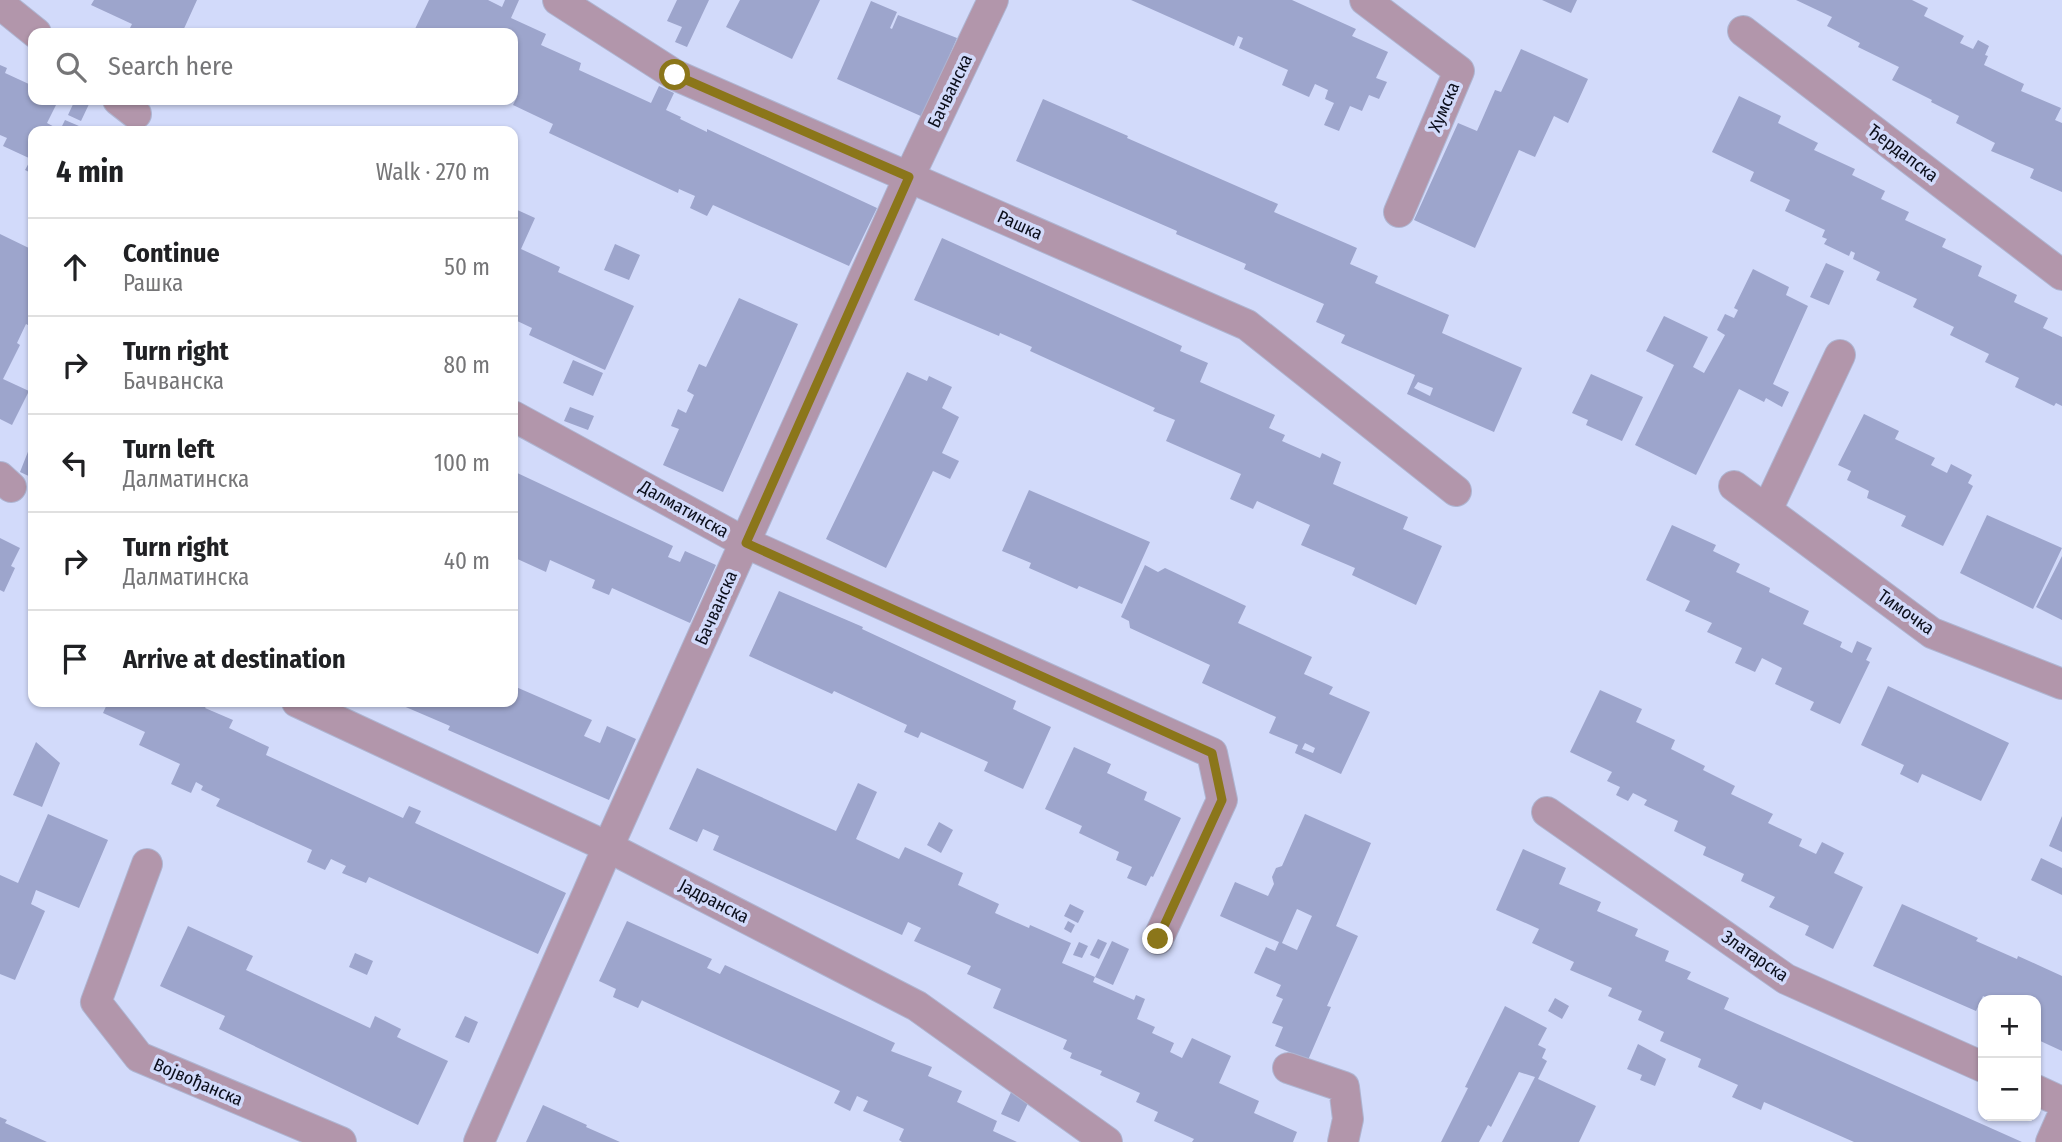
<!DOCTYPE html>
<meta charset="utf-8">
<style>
body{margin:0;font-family:"Fira Sans Condensed",sans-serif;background:#f6f6f6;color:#202124}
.controls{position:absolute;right:21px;bottom:21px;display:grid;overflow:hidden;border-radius:14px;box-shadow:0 2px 5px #0004}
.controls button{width:63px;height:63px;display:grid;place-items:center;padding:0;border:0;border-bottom:2px solid #e0e0e0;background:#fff;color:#202124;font:35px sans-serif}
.stop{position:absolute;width:21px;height:21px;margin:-16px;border:5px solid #8b761a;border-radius:50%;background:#fff}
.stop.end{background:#8b761a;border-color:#fff;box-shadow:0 2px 7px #0008}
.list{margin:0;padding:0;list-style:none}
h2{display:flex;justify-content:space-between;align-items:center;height:91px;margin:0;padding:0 28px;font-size:30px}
h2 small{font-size:23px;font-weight:400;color:#757577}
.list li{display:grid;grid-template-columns:46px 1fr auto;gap:21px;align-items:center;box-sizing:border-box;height:98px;padding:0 28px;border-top:2px solid #e0e0e0}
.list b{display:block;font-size:26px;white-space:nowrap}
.list p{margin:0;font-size:23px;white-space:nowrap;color:#757577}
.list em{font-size:23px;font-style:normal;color:#757577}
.icon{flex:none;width:38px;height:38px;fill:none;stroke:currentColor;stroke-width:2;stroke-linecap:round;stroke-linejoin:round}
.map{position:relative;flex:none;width:2062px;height:1142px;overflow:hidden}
.search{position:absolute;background:#fff;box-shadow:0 2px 5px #0004;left:28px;top:28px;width:490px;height:77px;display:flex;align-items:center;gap:18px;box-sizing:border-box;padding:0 24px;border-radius:14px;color:#757577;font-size:26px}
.panel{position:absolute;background:#fff;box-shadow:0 2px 5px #0004;left:28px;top:126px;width:490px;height:581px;border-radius:14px}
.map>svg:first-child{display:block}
.building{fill:#9da5cc;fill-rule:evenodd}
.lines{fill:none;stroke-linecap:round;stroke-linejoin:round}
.minor-casing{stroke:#aeb5d2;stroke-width:32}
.minor{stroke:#b296ab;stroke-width:30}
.route{stroke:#8b761a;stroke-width:9}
.labels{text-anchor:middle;stroke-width:7;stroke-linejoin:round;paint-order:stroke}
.street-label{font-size:18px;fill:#0b0e1b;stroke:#d2dafa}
</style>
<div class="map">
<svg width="2062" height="1142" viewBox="0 0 2062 1142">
<rect width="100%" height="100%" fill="#d2dafa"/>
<path class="building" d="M94 0H197L182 33H132L128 32 132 24 91 5Z
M429 0H488L502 7 505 0H519L511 18 546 34 541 45 581 63 579 70 651 103 659 86 674 93 666 110 681 117 680 119 707 132V129L877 208 849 266 713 205 707 216 690 208 695 196 679 189 678 193 549 133 553 124 513 105 517 97 513 96V33H419L414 31Z
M677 0H709L687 47 675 42 682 27 667 21Z
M740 0H820L792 59 726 27Z
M1131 0H1292L1356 29 1352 36 1388 52 1376 78 1387 82 1379 99 1369 95 1362 111 1350 106 1339 131 1324 125 1334 103 1325 99 1328 90 1315 84 1309 97 1282 85 1288 70 1239 48 1243 38 1238 36 1234 46Z
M1542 0H1577L1571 13Z
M1796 0H1912L1928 8 1924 16 1964 36 1960 43 1973 49 1978 40 1989 46 1985 55 1988 56 1984 65 2024 84 2021 91 2061 108 2055 120 2062 123V192L2030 178 2034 169 1991 151 1995 143 1956 123 1959 116 1931 102 1932 100 1892 80 1899 67 1858 47 1860 43 1827 26 1832 17Z
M871 1 897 12 890 28 892 29 898 15 957 38 923 117 837 79Z
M1521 49 1588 79 1568 123 1554 116 1535 157 1519 150 1475 248 1414 220 1458 123 1477 131 1495 90 1501 92Z
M0 65 7 68 5 73 31 85 28 92 33 94V100H45L56 105 47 123 60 130 65 120 86 129 85 131H33V174L25 170 31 159 3 146 7 138 0 135Z
M1739 96 1781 116 1778 123 1818 143 1814 150 1855 169 1852 175 1885 191 1881 199 1909 212 1905 220 1946 239 1942 247 1982 266 1978 276 2017 295 2014 302 2048 318 2043 328 2062 337V406L2056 403 2054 406 2015 387 2019 378 1985 362 1989 354 1950 335 1954 327 1913 307 1917 299 1876 280 1880 272 1853 259 1855 253 1851 251 1849 256 1824 244 1827 239 1822 237 1825 230 1785 211 1790 200 1750 181 1754 172 1712 152Z
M1043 99 1128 136 1127 138 1278 204 1274 212 1357 248 1350 264 1378 276 1375 283 1449 315 1442 333 1522 368 1494 432 1407 394 1415 375 1341 343 1345 335 1316 322 1324 304 1244 269 1246 264 1176 234 1177 231 1016 161ZM1418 382 1433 388 1430 396 1414 388Z
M75 100 90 102 81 121 68 115Z
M513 208 535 218 521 249 560 267 558 272 634 306 605 370 529 335 532 328 513 319Z
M0 234 33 250V325L32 327 26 324 17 343 20 345 3 379 29 391 12 425 0 419Z
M942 238 1182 346 1180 351 1208 363 1200 382 1275 415 1269 428 1285 435 1282 441 1320 458 1322 453 1341 462 1333 484 1408 517 1403 529 1442 546 1416 605 1352 575 1355 568 1301 545 1310 525 1257 501 1253 509 1230 499 1241 474 1166 441 1175 420 1153 411 1155 408 1030 351 1032 347 1000 333 999 336 914 300Z
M615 244 640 255 629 280 604 270Z
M1826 263 1844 271 1829 305 1810 297Z
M1753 269 1789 287 1786 295 1808 306 1773 384 1789 392 1782 407 1766 398 1764 402 1739 389 1696 475 1635 445 1674 365 1646 351 1664 316 1708 337 1693 367 1704 373 1725 335 1717 330 1725 314 1734 318 1738 310 1734 308Z
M739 298 798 324 723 492 663 465 679 429 671 426 678 409 686 413 694 395 687 391 699 364 706 367Z
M573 360 603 373 593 396 563 383Z
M907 372 927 381 929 376 952 387 942 408 959 417 942 453 959 461 950 479 933 471 886 568 826 539Z
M1591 374 1643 397 1622 441 1586 425 1588 420 1572 413Z
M570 407 594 416 588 430 564 421Z
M1864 414 1899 431 1895 439 1935 458 1931 465 1947 473 1951 464 1972 475 1968 483 1973 486 1943 546 1901 526 1906 516 1867 498 1869 491 1847 480 1851 471 1838 465Z
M33 439V478L20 472Z
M513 471 673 546 668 557 680 562 685 551 716 565 690 623 612 588 609 595 592 588 595 580 550 560 546 572 513 557 516 548 513 546Z
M1029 490 1150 542 1122 604 1079 586 1077 589 1029 568 1031 563 1002 551Z
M1987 515 2062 548 2033 609 1960 573Z
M1672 525 1716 545 1713 551 1740 564 1736 572 1770 588 1769 592 1809 611 1803 624 1842 642 1840 647 1852 653 1857 641 1872 648 1866 660 1870 662 1840 724 1810 710 1814 702 1775 684 1782 668 1762 658 1755 672 1735 663 1742 648 1707 632 1712 623 1685 611 1690 601 1646 580Z
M0 538 20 548 11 566 15 568 4 592 0 590Z
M2062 556V620L2036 607Z
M1145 565 1158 572 1165 568 1246 606 1238 623 1312 657 1304 674 1333 687 1329 694 1370 712 1341 774 1295 753 1298 745 1269 733 1276 717 1202 683 1210 665 1130 628 1129 621 1121 617ZM1305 743 1315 748 1313 753 1302 749Z
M779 591 863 627 862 629 1016 701 1013 709 1051 727 1023 789 984 771 988 762 921 732 918 738 904 732 907 725 834 691 832 694 749 656Z
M513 683 517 685 516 687 592 720 584 736 600 743 607 726 636 739 609 800 448 730 450 726 394 702H513Z
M1888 686 2009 743 1981 801 1922 774 1918 783 1900 774 1904 765 1861 745Z
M1600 690 1642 709 1636 722 1675 740 1671 749 1705 766 1703 770 1735 786 1731 794 1773 814 1768 823 1802 839 1799 846 1816 854 1822 842 1844 853 1834 873 1863 887 1833 949 1805 935 1809 926 1769 907 1775 897 1741 881 1744 874 1703 855 1706 847 1674 831 1678 821 1644 805 1647 800 1633 793 1628 801 1616 795 1620 787 1607 781 1612 772 1570 752Z
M108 702H209L205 708 233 720 229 728 269 747 266 755 403 818 409 806 421 811 415 823 566 893 538 954 369 877 366 883 342 873 346 866 331 859 325 870 307 862 312 850 216 806 220 799 201 790 203 786 196 782 191 793 171 784 180 764 139 745 145 732 103 713Z
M36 742 60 763 42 807 13 795Z
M1074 747 1111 764 1107 773 1147 792 1144 800 1181 818 1153 877 1151 876 1146 886 1127 878 1132 867 1116 860 1119 852 1079 833 1082 826 1045 809Z
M697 768 836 831 858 783 877 792 856 839 899 859 905 847 963 873 958 885 999 904 995 913 1029 928 1030 925 1071 943 1062 963 1095 977 1093 982 1134 1000 1136 995 1145 999 1137 1019 1155 1027 1152 1033 1174 1043 1170 1052 1182 1058 1192 1038 1231 1056 1219 1083 1259 1101 1254 1113 1297 1132 1293 1142H1192L1194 1139 1154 1121 1158 1112 1136 1102 1140 1093 1100 1075 1102 1071 1070 1058 1072 1053 1063 1049 1067 1040 993 1008 1001 989 967 974 971 966 914 941 921 928 908 922 902 935 713 850 719 836 703 829 697 842 669 829Z
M48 814 108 840 79 908 36 890 31 904 45 911 15 980 0 974V875L18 883Z
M1305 814 1371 843 1336 926 1358 936 1327 1006 1331 1007 1308 1060 1275 1046 1283 1027 1272 1023 1283 999 1276 996 1281 985 1254 973 1266 947 1275 951 1279 942 1220 916 1235 882 1268 896 1274 884 1272 877 1276 868 1282 866ZM1297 909 1312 916 1297 950 1282 943Z
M2062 816V852L2049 846Z
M939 822 953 830 941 853 927 845Z
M1523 849 1566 868 1559 884 1601 902 1597 911 1638 929 1635 936 1669 951 1665 961 1691 972 1687 979 1729 998 1724 1009 2022 1142H1854L1764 1102 1761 1110 1732 1097 1738 1085 1698 1067 1701 1059 1660 1041 1664 1032 1638 1020 1642 1011 1608 996 1612 988 1570 970 1574 962 1532 943 1539 929 1496 910Z
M2041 858 2062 868V895L2031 880Z
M1070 904 1084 911 1078 923 1064 916Z
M1902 904 1978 938 1976 941 2017 959 2018 956 2062 976V1051L2036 1039V1000H1994L1983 996 1976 1011 1873 966Z
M627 921 712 959 707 968 720 974 725 965 895 1043 891 1051 932 1067 928 1076 962 1091 957 1102 997 1121 993 1131 1017 1142H902L899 1140 904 1129 863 1111 868 1101 857 1096 850 1111 834 1103 840 1091 643 1001 642 1000 638 1008 613 997 616 989 599 981Z
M1068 921 1075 925 1071 933 1064 929Z
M188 926 253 956 246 970 370 1028 375 1016 401 1029 397 1037 448 1061 418 1125 219 1029 225 1016 160 986Z
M1098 939 1107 943 1099 959 1090 955Z
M1112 941 1129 949 1113 985 1095 977Z
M1079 942 1088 946 1082 958 1073 955Z
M355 953 373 961 367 975 349 967Z
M1555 998 1569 1006 1562 1019 1548 1011Z
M1505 1006 1547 1028 1538 1045 1546 1049 1542 1058 1547 1061 1538 1079 1596 1106 1579 1142H1502L1535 1077 1519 1072 1491 1127 1488 1125 1479 1142H1441L1468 1088 1465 1087Z
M465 1016 478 1022 469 1043 455 1037Z
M1638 1044 1666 1059 1655 1086 1640 1080 1642 1075 1627 1069Z
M1013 1088 1031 1097 1019 1122 1001 1114Z
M543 1105 587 1125 586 1127 620 1142H526Z
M0 1117 7 1120 5 1123 47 1142H0Z"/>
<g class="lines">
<g class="minor-casing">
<path id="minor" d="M558 0 675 75 1247 325 1456 491
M1365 0 1459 71 1399 212
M0 4 36 33
M1743 31 2062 275
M118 100 136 114
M513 416 746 543 1212 753 1222 800 1158 939
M0 477 11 487
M1734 486 1932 633 2062 684
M1767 510 1840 355
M297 702 608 847 917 1006 1107 1142
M1547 812 1786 979 1983 1067
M147 864 96 1002 139 1057 341 1142
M1288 1068 1344 1087 1348 1119 1343 1142
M2036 1090 2062 1102
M479 1142 608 847 909 177 993 0
M2051 1142 2062 1117"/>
</g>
<use href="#minor" class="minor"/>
</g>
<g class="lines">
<path class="route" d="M675 75 909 177 746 543 1212 753 1222 800 1158 939"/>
</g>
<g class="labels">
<g class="street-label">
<text transform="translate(950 91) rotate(-64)" y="6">Бачванска</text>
<text transform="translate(1444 107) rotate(-67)" y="6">Хумска</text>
<text transform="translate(1903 153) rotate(37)" y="6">Ђердапска</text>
<text transform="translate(1020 225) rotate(24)" y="6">Рашка</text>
<text transform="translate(684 509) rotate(29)" y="6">Далматинска</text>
<text transform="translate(716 608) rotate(-66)" y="6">Бачванска</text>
<text transform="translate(1906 612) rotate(35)" y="6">Тимочка</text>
<text transform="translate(714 901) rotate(27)" y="6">Јадранска</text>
<text transform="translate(1755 956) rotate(34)" y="6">Златарска</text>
<text transform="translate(198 1082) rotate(23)" y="6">Војвођанска</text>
</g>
</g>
</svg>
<div class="controls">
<button>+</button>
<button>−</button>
</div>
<div class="stop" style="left:675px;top:75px"></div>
<div class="stop end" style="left:1158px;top:939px"></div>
<div class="search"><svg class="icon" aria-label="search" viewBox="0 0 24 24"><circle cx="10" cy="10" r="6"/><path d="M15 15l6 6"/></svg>Search here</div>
<section class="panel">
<h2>4 min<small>Walk · 270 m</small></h2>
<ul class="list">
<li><svg class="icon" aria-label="ahead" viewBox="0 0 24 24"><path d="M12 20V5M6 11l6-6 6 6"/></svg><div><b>Continue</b><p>Рашка</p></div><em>50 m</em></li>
<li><svg class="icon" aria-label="right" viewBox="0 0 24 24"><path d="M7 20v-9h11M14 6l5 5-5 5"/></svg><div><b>Turn right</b><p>Бачванска</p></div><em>80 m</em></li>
<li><svg class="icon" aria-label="left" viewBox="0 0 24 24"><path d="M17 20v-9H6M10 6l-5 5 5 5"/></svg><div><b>Turn left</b><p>Далматинска</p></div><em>100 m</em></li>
<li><svg class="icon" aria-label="right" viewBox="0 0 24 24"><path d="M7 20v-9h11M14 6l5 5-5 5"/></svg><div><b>Turn right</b><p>Далматинска</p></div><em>40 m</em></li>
<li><svg class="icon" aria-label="arrive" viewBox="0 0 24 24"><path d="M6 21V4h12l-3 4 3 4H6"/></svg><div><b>Arrive at destination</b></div></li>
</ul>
</section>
</div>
